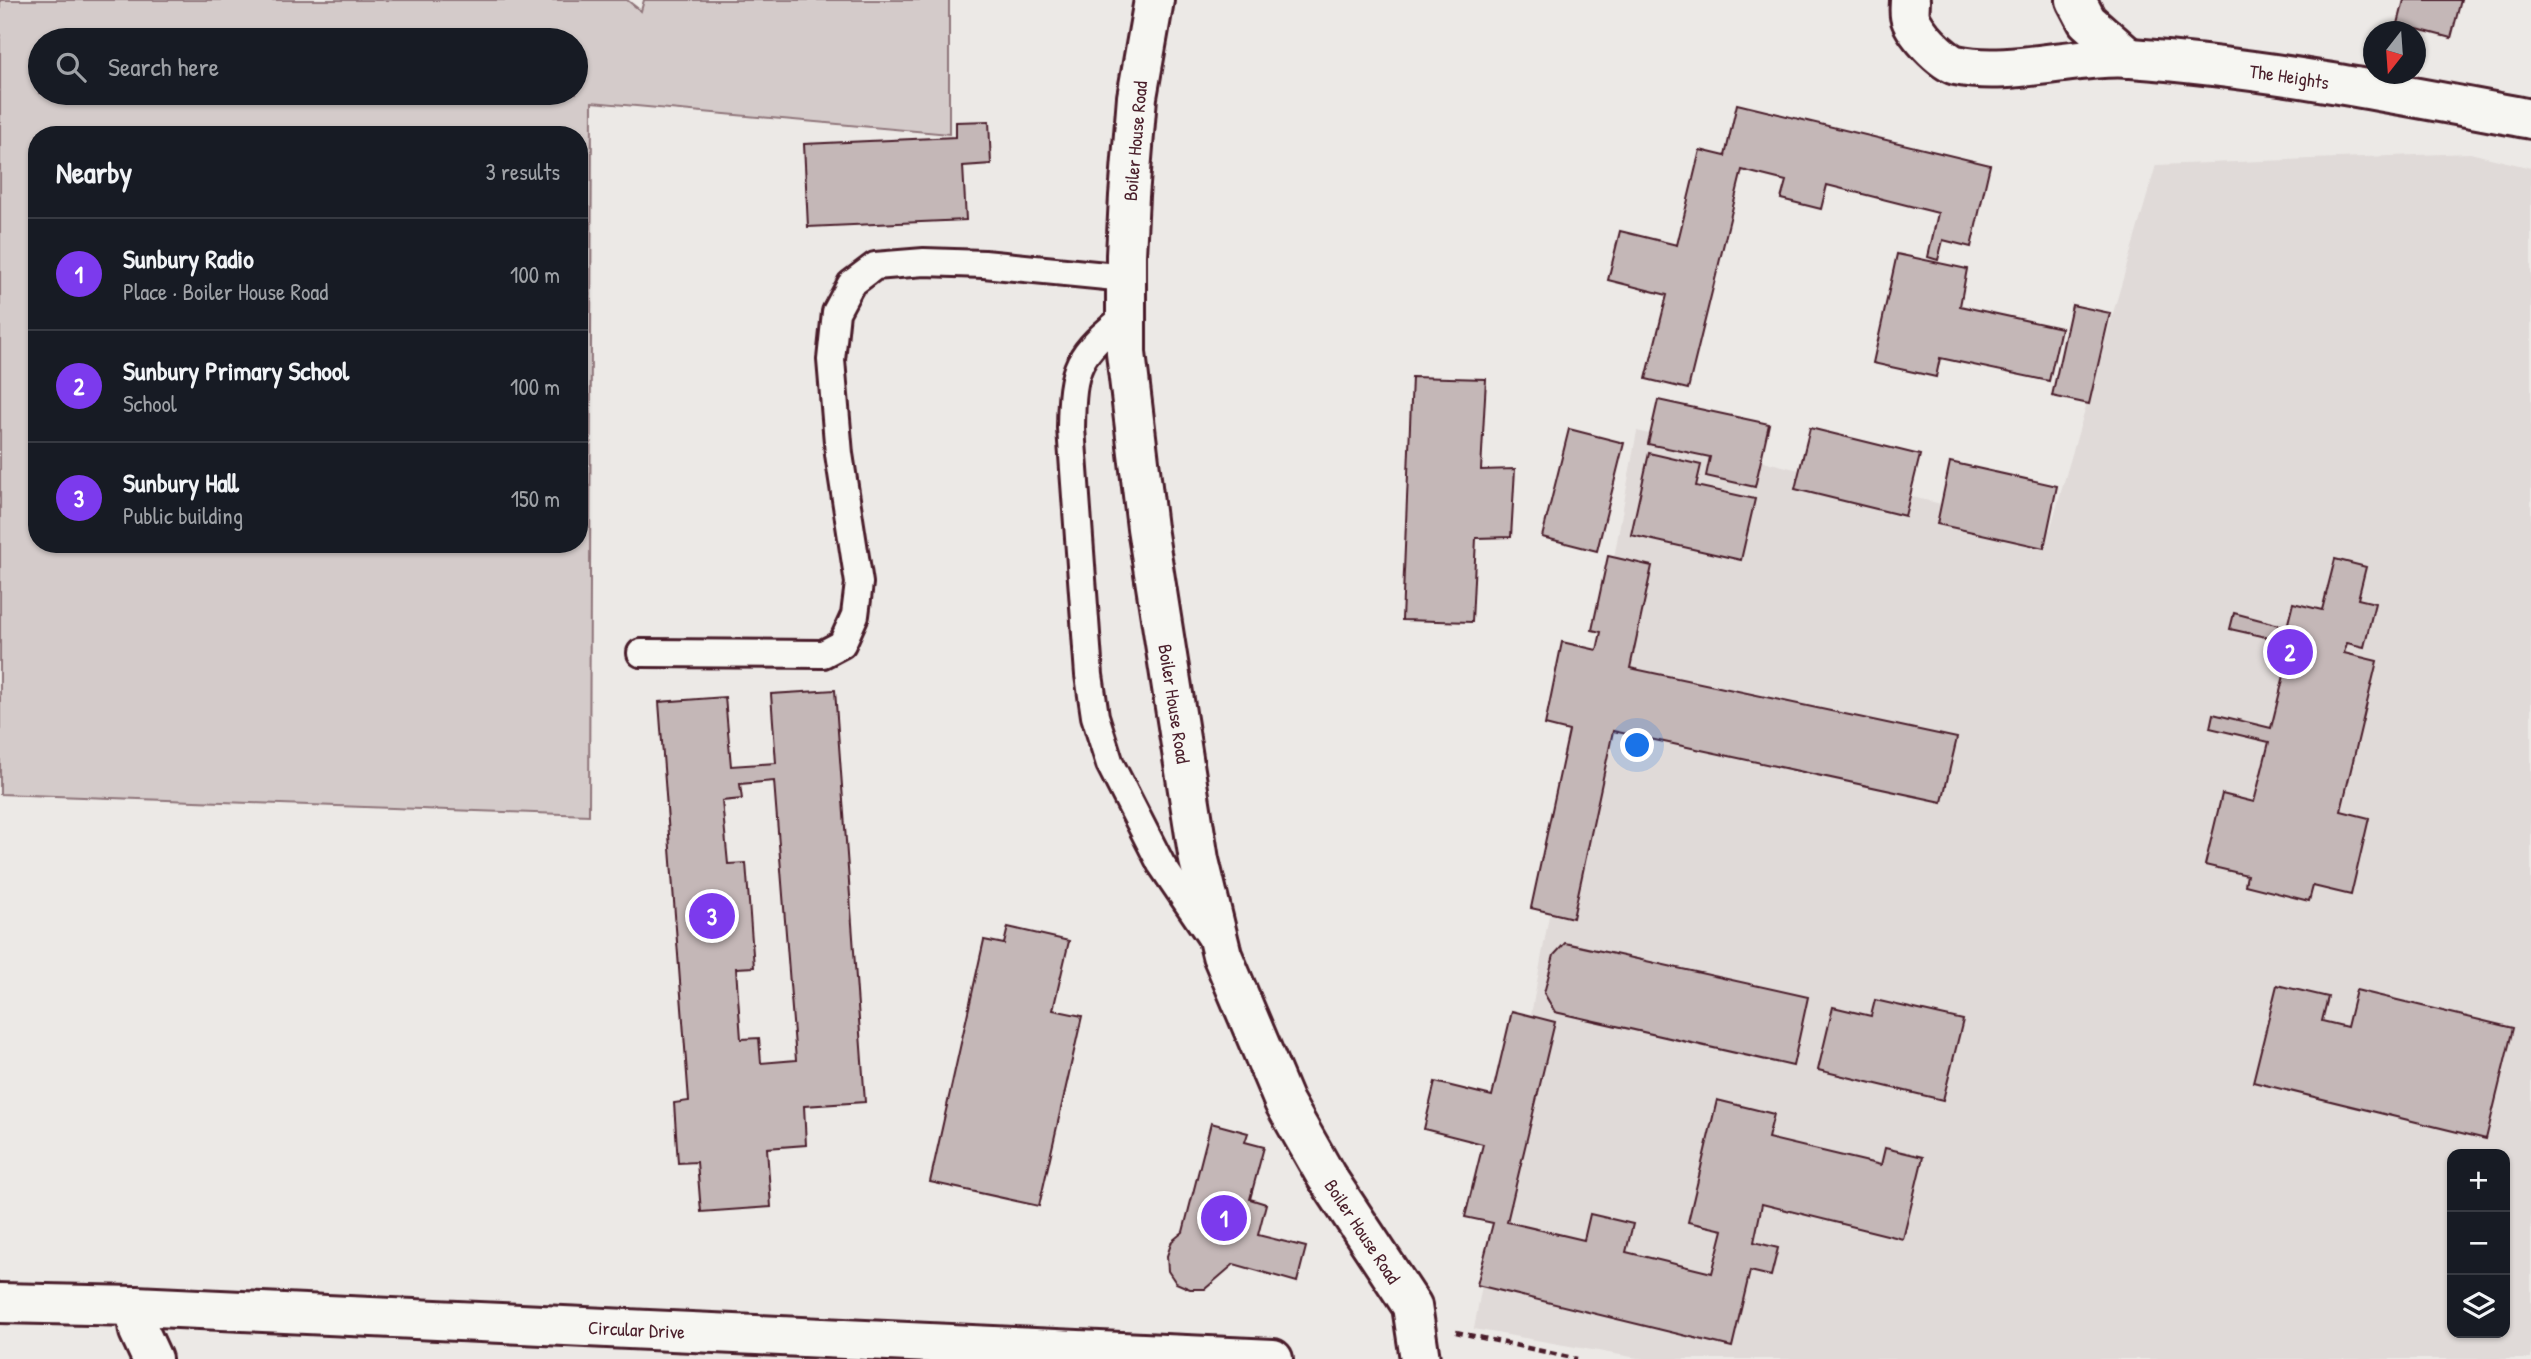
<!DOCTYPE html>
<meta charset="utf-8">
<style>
body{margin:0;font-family:"Patrick Hand",sans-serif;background:#20242c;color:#f1f3f6}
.controls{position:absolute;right:21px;bottom:21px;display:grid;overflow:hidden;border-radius:14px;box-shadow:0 2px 5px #0004}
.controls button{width:63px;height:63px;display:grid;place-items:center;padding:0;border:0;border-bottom:2px solid #363941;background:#171b24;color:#f1f3f6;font:35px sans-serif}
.compass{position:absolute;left:2363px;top:21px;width:63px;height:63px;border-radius:50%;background:#171b24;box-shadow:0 2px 5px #0004;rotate:197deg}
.you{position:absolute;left:1638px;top:746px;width:24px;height:24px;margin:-18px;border:5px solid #fff;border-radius:50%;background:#1a73e8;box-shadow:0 0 0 10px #1a73e833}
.badge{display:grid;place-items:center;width:46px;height:46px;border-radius:50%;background:#7c3aed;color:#fff;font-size:23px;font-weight:700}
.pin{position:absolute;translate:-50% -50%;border:4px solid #fff;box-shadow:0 2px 7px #0006}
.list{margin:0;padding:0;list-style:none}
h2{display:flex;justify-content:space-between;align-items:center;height:91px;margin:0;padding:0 28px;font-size:30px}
h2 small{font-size:23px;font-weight:400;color:#9ea1a6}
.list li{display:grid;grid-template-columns:46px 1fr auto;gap:21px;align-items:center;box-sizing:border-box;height:112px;padding:0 28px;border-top:2px solid #363941}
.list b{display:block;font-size:26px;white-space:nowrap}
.list p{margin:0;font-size:23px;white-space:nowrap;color:#9ea1a6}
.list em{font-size:23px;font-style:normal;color:#9ea1a6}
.icon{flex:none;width:38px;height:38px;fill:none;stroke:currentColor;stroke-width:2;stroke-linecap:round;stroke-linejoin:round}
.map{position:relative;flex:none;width:2531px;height:1359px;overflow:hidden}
.search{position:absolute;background:#171b24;box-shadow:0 2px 5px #0004;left:28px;top:28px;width:560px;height:77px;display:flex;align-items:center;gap:18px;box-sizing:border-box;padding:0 24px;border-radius:38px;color:#9ea1a6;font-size:26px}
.panel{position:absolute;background:#171b24;box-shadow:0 2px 5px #0004;left:28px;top:126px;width:560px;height:427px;border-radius:28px}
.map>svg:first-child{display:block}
.built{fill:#e0dad8;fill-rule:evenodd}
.green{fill:#d4cbca;stroke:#8f757a;stroke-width:2;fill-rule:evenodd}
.building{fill:#c4b7b7;stroke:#4a1f2b;stroke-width:2;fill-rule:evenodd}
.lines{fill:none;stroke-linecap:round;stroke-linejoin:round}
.lane-casing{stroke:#4a1f2b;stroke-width:32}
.street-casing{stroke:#4a1f2b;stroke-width:44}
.path{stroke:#4a1f2b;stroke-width:4.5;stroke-dasharray:7 5;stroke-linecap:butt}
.lane{stroke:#f6f6f2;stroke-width:26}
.street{stroke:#f6f6f2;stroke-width:38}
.labels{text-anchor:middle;stroke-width:7;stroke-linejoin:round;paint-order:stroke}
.street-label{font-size:19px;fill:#4a1f2b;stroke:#f6f6f2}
</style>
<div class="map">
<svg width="2531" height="1359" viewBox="0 0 2531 1359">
<rect width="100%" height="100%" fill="#ece9e6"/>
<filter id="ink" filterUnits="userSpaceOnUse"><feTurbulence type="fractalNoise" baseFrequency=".0143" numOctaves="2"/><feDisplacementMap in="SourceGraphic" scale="14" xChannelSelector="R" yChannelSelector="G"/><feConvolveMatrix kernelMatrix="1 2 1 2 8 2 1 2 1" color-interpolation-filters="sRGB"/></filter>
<g filter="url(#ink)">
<path class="built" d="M2470 153 2531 168V1359H1643L1474 1329 1637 431 2050 530 2156 165ZM2452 1154H2505V1333H2452Z"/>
<path class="green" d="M0 0H627L641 11 644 0H949V134L592 102 589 815 0 794ZM40 40H576V93H40ZM37 135H579V544H37Z"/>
<path class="building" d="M2404 0H2461L2451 38 2398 24Z
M1737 104 1990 165 1971 247 1943 240 1938 260 1928 257 1938 213 1827 185 1821 209 1781 199 1786 181 1742 170 1688 389 1646 379 1667 295 1608 280 1620 231 1677 245 1700 150 1725 156Z
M989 121 991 164 963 166 966 220 808 227 804 144 956 137V122Z
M1897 254 1967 269 1960 306 2061 328 2049 381 1940 358 1936 377 1873 363Z
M2072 305 2110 313 2089 404 2052 396Z
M1412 377 1486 379 1481 470 1515 469 1511 537 1476 538 1472 622 1402 620Z
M1658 400 1769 424 1755 487 1706 476 1710 457 1648 444Z
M1810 428 1920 455 1905 516 1795 489Z
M1569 429 1624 443 1597 551 1542 537Z
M1649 453 1701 465 1696 486 1755 499 1741 560 1631 535Z
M1950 462 2057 486 2044 548 1937 524Z
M1608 556 1652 566 1630 668 1957 738 1942 802 1613 731 1573 918 1531 908 1569 731 1545 725 1562 642 1597 650 1601 632 1592 630Z
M2335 559 2366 567 2358 599 2375 603 2364 647 2347 643 2344 653 2377 661 2341 811 2369 818 2351 895 2313 886 2309 901 2245 885 2247 875 2205 865 2222 794 2254 802 2269 742 2210 728 2213 714 2271 728 2292 643 2230 629 2234 613 2287 627 2293 603 2322 610Z
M835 690 865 1102 804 1106 806 1145 767 1148 771 1207 701 1212 697 1162 678 1163 674 1103 689 1101 659 702 725 697 731 766 776 763 771 694ZM774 781 796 1060 761 1063 759 1038 741 1039 736 968 754 967 746 863 728 864 722 801 742 799 740 784Z
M1008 927 1069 941 1053 1010 1082 1016 1039 1206 930 1182 984 940 1004 944Z
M1565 943 1808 997 1793 1066 1555 1012 1544 993 1554 955Z
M2277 985 2328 997 2322 1021 2347 1027 2356 990 2513 1028 2486 1139 2253 1082Z
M1875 1000 1963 1020 1943 1100 1818 1070 1833 1007 1871 1016Z
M1512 1011 1555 1022 1507 1222 1584 1240 1590 1214 1633 1224 1626 1252 1712 1273 1723 1230 1688 1222 1717 1100 1774 1114 1768 1138 1881 1165 1885 1148 1923 1157 1903 1239 1762 1204 1754 1242 1778 1248 1771 1276 1750 1271 1732 1347 1477 1285 1493 1223 1465 1217 1483 1144 1424 1129 1435 1082 1492 1096Z
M1211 1123 1248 1133 1245 1142 1264 1147 1250 1199 1266 1204 1258 1235 1306 1247 1297 1282 1234 1264 1205 1289H1190L1176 1283 1168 1271 1167 1256 1172 1241 1183 1232Z"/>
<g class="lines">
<g class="lane-casing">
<path id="lane" d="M1126 316C1077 355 1072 365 1071 428L1089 675 1095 716 1110 764 1161 864 1210 936
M641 653 823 654 842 644 855 615 859 583 839 454 831 360 836 312 851 284 875 266 924 262 984 264 1126 278"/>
</g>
<g class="street-casing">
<g id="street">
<path id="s1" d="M1154 0 1137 97 1129 196 1126 255V353L1147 528 1199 860 1222 955 1284 1102 1326 1176 1412 1306 1420 1359"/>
<path id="s2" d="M1910 0C1910 5 1909 11 1910 16 1913 31 1942 61 1956 65 2009 77 2078 54 2131 58 2265 68 2399 94 2531 119"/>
<path d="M2076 0 2087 21 2129 58"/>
<path id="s3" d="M0 1303 135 1306 1273 1359"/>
<path d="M135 1306 139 1331 152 1359"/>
</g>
</g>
<path class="path" d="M1456 1332 1577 1359"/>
<use href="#lane" class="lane"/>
<use href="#street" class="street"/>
</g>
</g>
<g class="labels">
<g class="street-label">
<text dy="7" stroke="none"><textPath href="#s2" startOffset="420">The Heights</textPath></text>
<text transform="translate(1135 141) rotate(-85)" y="7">Boiler House Road</text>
<text dy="7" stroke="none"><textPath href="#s1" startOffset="709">Boiler House Road</textPath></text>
<text dy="7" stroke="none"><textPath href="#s1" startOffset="1276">Boiler House Road</textPath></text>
<text dy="7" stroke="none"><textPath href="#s3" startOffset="637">Circular Drive</textPath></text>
</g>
</g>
</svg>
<div class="controls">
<button>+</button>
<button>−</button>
<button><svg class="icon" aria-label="layers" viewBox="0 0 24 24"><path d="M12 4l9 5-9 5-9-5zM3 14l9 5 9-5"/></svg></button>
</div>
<svg class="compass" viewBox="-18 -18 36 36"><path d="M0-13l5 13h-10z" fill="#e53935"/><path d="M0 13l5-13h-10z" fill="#9ea1a6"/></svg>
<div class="you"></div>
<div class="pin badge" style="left:1224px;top:1218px">1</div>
<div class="pin badge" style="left:2290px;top:652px">2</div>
<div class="pin badge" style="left:712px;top:916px">3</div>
<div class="search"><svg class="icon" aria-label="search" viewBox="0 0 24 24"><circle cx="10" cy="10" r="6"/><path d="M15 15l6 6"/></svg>Search here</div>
<section class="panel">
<h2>Nearby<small>3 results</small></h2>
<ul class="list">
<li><span class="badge">1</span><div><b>Sunbury Radio</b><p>Place · Boiler House Road</p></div><em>100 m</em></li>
<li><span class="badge">2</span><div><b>Sunbury Primary School</b><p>School</p></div><em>100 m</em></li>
<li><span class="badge">3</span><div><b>Sunbury Hall</b><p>Public building</p></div><em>150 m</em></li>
</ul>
</section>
</div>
